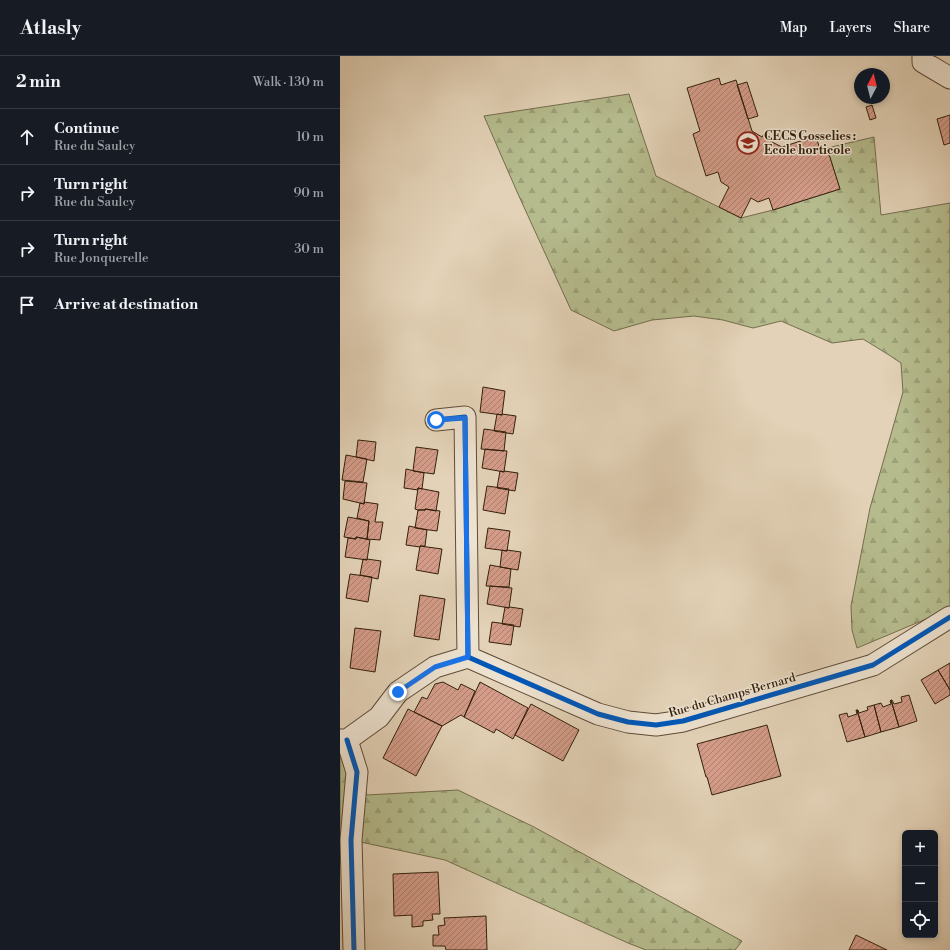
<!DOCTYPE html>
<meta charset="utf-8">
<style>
body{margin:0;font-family:"Libre Bodoni",serif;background:#20242c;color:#f1f3f6}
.controls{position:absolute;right:12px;bottom:12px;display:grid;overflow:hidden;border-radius:6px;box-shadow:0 2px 6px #0003}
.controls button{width:36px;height:36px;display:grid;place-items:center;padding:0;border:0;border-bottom:1px solid #363941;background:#171b24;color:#f1f3f6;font:20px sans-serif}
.compass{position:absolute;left:514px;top:12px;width:36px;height:36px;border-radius:50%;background:#171b24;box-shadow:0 2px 6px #0003;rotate:7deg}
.stop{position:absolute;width:12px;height:12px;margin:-9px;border:3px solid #1a73e8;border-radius:50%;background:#fff}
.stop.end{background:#1a73e8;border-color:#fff;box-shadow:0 1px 4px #0008}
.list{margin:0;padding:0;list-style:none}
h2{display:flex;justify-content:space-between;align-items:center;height:52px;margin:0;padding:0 16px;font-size:17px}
h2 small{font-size:13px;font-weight:400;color:#9ea1a6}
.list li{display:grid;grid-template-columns:26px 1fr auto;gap:12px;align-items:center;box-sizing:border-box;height:56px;padding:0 16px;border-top:1px solid #363941}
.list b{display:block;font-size:15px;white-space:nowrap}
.list p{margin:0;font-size:13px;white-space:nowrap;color:#9ea1a6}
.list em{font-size:13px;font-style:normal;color:#9ea1a6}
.icon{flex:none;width:22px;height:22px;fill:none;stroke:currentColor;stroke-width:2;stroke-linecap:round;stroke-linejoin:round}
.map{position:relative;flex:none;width:610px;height:894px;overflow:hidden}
header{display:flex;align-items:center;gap:24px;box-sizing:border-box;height:56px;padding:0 20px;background:#171b24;border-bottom:1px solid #363941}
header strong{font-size:19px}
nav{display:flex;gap:22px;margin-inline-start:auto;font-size:14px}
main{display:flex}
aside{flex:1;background:#171b24}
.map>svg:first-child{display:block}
.forest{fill:url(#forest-firs);stroke:#746e4c}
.building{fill:url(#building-hatch);stroke:#33200c}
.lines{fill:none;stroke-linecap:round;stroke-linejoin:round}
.minor-casing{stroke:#5f4c37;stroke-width:23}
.minor{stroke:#ede2d0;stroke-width:21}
.cycleway-casing{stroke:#ede2d0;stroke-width:8}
.cycleway{stroke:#0057b8;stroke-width:5}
.route{stroke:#1a73e8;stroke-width:5}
.labels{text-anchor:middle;stroke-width:3;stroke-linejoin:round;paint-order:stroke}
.poi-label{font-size:12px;font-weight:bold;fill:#33200c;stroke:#ede2d0;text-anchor:start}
.street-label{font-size:12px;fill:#33200c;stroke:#ede2d0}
</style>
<header>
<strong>Atlasly</strong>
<nav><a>Map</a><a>Layers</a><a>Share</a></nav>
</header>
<main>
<aside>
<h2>2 min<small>Walk · 130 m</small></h2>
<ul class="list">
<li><svg class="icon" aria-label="ahead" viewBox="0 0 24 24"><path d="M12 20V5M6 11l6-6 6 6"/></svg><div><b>Continue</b><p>Rue du Saulcy</p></div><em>10 m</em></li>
<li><svg class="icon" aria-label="right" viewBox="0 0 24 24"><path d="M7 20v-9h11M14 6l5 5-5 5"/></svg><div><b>Turn right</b><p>Rue du Saulcy</p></div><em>90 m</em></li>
<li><svg class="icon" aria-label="right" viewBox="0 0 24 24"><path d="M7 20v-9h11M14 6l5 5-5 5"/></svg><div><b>Turn right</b><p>Rue Jonquerelle</p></div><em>30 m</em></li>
<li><svg class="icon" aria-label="arrive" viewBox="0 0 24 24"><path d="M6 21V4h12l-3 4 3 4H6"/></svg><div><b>Arrive at destination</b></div></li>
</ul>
</aside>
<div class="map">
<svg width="610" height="894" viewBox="0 0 610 894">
<defs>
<pattern id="forest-firs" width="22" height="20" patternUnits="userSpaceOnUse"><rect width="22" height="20" fill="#b5bb8d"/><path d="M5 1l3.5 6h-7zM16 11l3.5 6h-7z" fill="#9ca078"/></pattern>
<pattern id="building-hatch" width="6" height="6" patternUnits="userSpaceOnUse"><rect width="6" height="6" fill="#d49c89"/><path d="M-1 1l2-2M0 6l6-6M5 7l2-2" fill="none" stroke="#ad7f6e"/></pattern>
</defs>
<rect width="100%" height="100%" fill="#e3d2b7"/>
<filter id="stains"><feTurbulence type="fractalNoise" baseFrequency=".005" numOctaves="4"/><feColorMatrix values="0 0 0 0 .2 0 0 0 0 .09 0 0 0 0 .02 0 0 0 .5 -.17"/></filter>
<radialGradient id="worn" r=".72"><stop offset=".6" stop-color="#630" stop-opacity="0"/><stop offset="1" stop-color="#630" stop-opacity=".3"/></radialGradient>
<path class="forest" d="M289 38 316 120 401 162 433 154 500 133 487 92 534 81 541 159 610 147V553L517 592 512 574 511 550 530 452 563 336 561 307 549 299 523 283 492 287 441 265 413 272 383 264 354 260 312 264 274 275 231 254 178 138 144 60Z
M7 684 27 739 118 734 194 771 402 885 395 894H306L288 887 105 804 11 784 0 785V685Z"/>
<path class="building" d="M379 22 381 29 396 24 412 75 422 81 424 78 433 83 432 86 442 91 476 80 480 94 487 92 500 133 433 154 429 142 418 146 411 142 401 162 379 151 389 131 381 126 378 116 366 120 353 78 360 75 347 32Z
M407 26 418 60 408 63 397 29Z
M532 49 536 62 530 64 526 51Z
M610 59V87L604 89 597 63Z
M143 331 165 335 162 359 140 356Z
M157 358 162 359V358L176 360 173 378 154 375Z
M144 373 166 376 164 395 141 393Z
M18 384 36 386 34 405 16 401Z
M76 391 98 394 94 418 73 415Z
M145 393 167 395 164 416 142 412Z
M6 399 27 403 23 426 2 424Z
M66 413 84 417 82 433 78 432V434L64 432Z
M160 415 164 416V415L178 417 175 435 157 432Z
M5 425 27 427 24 448 3 443Z
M147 430 169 433 165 458 143 454Z
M78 432 99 436 96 455 85 453V454H78L75 453Z
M24 446 38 448 35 466H43L40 484 27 483 29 465 17 462 20 447 24 448Z
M85 453 100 455 97 475 75 472 78 454H85Z
M8 461 29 465 27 483 16 481V483L4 481Z
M69 470 87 474 85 490H80V491L66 489Z
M148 472 170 475 167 495 145 492Z
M16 481 30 484 27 504 5 501 8 482 16 483Z
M80 490 102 493 98 518 76 514Z
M162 494 167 495V494L181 496 178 514 160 511Z
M23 503 27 504V503L41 505 38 523 20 519Z
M150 509 171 513 169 531 146 530Z
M10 518 32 521 28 546 6 542Z
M150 530 172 532 169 552 147 548Z
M80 539 105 543 99 584 74 580Z
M165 551 169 552 170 551 183 553 180 571 162 568Z
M152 566 174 569 171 589 149 586Z
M15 572 41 575 35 616 10 612Z
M610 607V634L598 614Z
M598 614 610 634V639L595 648 581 624Z
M103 626 118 634 121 628 135 635 124 661 121 659 102 670 74 656 82 641 87 643 95 628Z
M140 626 188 652 173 683 156 673 154 677 124 661Z
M569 639 577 665 559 671 551 644H552L554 648 562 646 561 641Z
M551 644 559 671 541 676 534 649 541 647 543 651 551 648 550 645Z
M191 648 239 674 223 705 175 679Z
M534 649 541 676 525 681 517 654H518L519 657 528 654 527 651Z
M68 653 102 670 76 720 43 702Z
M516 654H517L525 681 507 686 499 659 507 657 508 661 517 658Z
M427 669 441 720 372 739 367 721H366L357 688Z
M98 816 100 858H92L93 864 83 865V870L72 871V859L54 860 53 818Z
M146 860 147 894H106L105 890H93V879H99L98 870 105 869 104 862Z
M516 879 547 894H509Z"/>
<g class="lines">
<g class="minor-casing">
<path id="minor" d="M583 0V6L610 22
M96 364 125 361 128 601
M128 601 258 658 288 666 316 669 343 665 533 609 610 561
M0 684H7L39 661 58 636 95 611 128 601
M7 684 17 716 11 784 14 894"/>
</g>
<use href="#minor" class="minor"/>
<g class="cycleway-casing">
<path id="cycleway" d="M96 364 125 361 128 601 258 658 288 666 316 669 343 665 533 609 610 561
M7 684 17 716 11 784 14 894"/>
</g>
<use href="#cycleway" class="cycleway"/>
</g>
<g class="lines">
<path class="route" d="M58 636 95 611 128 601 125 362 96 364"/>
</g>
<defs>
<g id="school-ring" transform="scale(1.15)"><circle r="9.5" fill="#ede2d0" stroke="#8f2418" stroke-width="1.5"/><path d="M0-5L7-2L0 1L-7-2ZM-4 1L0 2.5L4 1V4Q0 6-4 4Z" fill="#8f2418"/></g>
</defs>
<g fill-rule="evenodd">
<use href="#school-ring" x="408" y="87"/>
</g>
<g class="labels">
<g class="poi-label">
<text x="424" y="84">CECS Gosselies :<tspan x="424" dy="14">Ecole horticole</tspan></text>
</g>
<g class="street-label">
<text transform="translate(392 639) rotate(-16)" y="4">Rue du Champs Bernard</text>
</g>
</g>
<rect width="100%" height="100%" filter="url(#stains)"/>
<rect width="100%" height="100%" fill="url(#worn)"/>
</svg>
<div class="controls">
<button>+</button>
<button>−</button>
<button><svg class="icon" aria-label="locate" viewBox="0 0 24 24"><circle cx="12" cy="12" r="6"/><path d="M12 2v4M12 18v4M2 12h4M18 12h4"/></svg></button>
</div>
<svg class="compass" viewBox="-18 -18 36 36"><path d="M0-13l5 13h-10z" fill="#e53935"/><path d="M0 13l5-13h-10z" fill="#9ea1a6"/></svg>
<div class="stop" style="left:96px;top:364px"></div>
<div class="stop end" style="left:58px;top:636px"></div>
</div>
</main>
